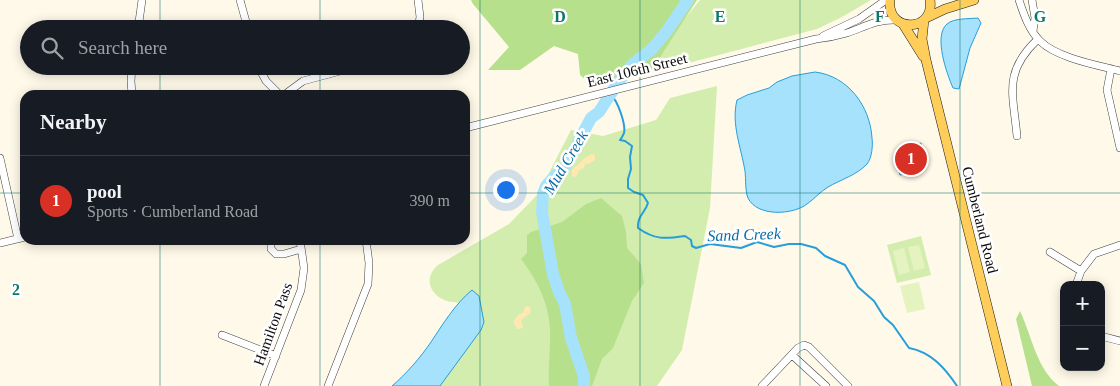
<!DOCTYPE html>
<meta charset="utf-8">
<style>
body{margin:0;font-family:Georgia,serif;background:#20242c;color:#f1f3f6}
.controls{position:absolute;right:15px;bottom:15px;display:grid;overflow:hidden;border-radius:10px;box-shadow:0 2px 12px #0003}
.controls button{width:45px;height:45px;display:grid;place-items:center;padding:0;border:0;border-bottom:1px solid #363941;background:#171b24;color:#f1f3f6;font:25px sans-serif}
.you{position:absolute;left:505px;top:189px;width:18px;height:18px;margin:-12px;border:4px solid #fff;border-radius:50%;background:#1a73e8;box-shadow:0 0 0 8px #1a73e833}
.badge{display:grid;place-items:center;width:32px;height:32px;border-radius:50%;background:#d93025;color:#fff;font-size:16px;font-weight:700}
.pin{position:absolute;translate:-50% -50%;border:2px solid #fff;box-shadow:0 1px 5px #0006}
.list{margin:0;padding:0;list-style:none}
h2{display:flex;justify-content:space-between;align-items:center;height:65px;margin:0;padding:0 20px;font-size:21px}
h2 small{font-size:16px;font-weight:400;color:#9ea1a6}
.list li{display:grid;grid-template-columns:32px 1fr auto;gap:15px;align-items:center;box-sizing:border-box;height:90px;padding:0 20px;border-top:1px solid #363941}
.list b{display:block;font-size:19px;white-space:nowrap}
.list p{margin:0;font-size:16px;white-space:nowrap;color:#9ea1a6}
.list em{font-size:16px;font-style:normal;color:#9ea1a6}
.icon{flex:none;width:28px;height:28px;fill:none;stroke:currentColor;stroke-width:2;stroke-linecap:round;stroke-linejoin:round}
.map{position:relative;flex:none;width:1120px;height:386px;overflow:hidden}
.search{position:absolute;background:#171b24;box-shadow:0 2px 12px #0003;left:20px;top:20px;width:450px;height:55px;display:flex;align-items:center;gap:12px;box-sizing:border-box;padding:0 18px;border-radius:28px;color:#9ea1a6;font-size:19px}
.panel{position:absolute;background:#171b24;box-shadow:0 2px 12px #0003;left:20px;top:90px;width:450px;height:155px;border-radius:15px}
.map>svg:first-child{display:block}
.green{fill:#d3edaf}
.forest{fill:#b7e08c}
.sand{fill:#ffe9b1}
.pitch{fill:#e5f3c1}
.water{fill:#a7e2fd;stroke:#279edb}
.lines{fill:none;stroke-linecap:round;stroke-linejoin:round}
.stream{stroke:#279edb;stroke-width:2}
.river{stroke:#a7e2fd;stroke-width:12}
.minor-casing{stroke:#3e3e3e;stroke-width:8}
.major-casing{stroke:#1c1c1c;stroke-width:10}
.minor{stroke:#fff;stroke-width:7}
.major{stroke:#ffcd59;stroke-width:9}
.grid{fill:none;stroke:#0f766e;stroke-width:1;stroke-opacity:0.55}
.labels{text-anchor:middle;stroke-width:5;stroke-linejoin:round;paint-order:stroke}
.street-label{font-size:15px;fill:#0b0b0b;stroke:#fff}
.water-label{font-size:16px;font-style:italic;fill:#096ca8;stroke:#fff}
.grid-label{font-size:16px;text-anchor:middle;font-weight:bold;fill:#0f766e;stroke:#fff;stroke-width:5;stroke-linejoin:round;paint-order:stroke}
</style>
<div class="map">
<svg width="1120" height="386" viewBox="0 0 1120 386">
<rect width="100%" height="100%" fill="#fff9e9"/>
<path class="green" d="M700 0H871L842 17 817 29 632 78 657 52Z
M717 86 710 208 682 350 657 386H413L469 301C464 302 458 303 453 302 432 300 421 279 438 265L509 224 538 194 571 130 603 136 656 120 670 98Z
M921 236 931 275 897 283 887 245Z"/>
<path class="forest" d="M471 0H697L653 68 597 84 586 80 580 75 578 54 554 46 520 70H488L509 47 473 4Z
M601 198 622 216 626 232 627 248 641 264 644 283 632 301 613 348 602 359 592 386H549C548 370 550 355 550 338 551 307 539 283 521 259L527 253V235L531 232 562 222 586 204Z
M1020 311C1032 336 1036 368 1059 386H1032L1016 319Z"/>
<path class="sand" d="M592 154 595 155V160L589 164H585L584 168 579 170 576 177 572 176V170L586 157Z
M528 306 531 308 530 313 521 320 523 328 517 329 513 322 519 314 523 313 525 307Z"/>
<path class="pitch" d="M919 245 925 268 914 271 908 247Z
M904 248 910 272 899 275 893 251Z
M919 282 925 309 907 313 900 286Z"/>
<path class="water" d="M978 18 981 23 970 48 959 89 953 88C947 74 933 36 947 24 954 18 968 19 978 18Z
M815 72C848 76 870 106 872 138 873 145 872 158 867 164 857 175 840 180 828 187 820 192 814 199 807 204 793 215 757 217 748 198 745 191 746 179 745 171 741 147 731 124 737 100L747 95 769 88 777 82 792 76Z
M921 143 923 153 915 155 918 171 900 175 898 166 907 164 903 148Z
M472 290 479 296 484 322 481 330 440 386H392C407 373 420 358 431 342 443 324 455 304 472 290Z"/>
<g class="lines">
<path class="stream" d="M611 95C618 101 626 125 624 133 623 135 622 138 620 140L625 141 632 146 630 157 631 169 628 179V188L634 192 643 195 648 203C645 213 637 216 638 228 655 240 665 239 685 236L691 240 692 246 696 248 710 244 741 248 757 242 774 247 789 244H801L816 248 825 256 845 265 858 287 874 301 884 317 893 325 909 348C931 352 945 368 957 386"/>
<path class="river" d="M584 386V376L571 338 565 304 559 292 553 274 542 212 543 194 546 186 555 176 565 167 591 118 599 112 619 81 633 64 652 49 667 31 688 0"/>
<g class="minor-casing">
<path id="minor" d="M240 0 248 29
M1019 0C1024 15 1029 30 1040 41 1057 58 1097 65 1120 71
M1032 0 1035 18 1033 31
M138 29 142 0
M418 29 420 17 418 0
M823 36 859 19 886 0
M132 66 131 81 132 95
M258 66 266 81 280 95
M1111 69 1107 90 1120 148
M284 95 303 81 359 66
M465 128 816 39C827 38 837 36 847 33 864 27 878 19 896 20
M1017 136C1013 93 1003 72 1038 39
M0 158 18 239
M271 240V249L276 254H284L301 249
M0 243 25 237
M1050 252 1081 271 1094 254 1120 245
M1076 285 1081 271
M222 335 276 356
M1101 336 1120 341
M792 355 826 386
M264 386 301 290 304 268 300 240
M328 386 368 284 369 263 366 240
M762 386 798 348 804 345 809 347 848 386"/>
</g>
<g class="major-casing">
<path id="major" d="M890 0C886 33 935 33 930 0
M926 18 945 9 974 0
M924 20 922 39 926 60 1007 386
M903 24 923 56"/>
</g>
<use href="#minor" class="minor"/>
<use href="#major" class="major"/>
</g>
<path class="grid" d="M160 0V29M320 0V29M480 0V386M640 0V386M800 0V386M960 0V386M160 66V95M320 66V95M0 193H25M465 193H1120M160 240V386M320 240V386"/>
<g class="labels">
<g class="street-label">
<text transform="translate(637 70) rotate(-14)" y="5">East 106th Street</text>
<text transform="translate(980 220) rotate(76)" y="5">Cumberland Road</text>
<text transform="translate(273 324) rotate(-70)" y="5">Hamilton Pass</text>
</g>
<g class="water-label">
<text transform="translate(565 162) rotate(-59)" y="6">Mud Creek</text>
<text transform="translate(744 234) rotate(-2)" y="6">Sand Creek</text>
</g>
</g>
<g class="grid-label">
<text x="560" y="22">D</text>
<text x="720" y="22">E</text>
<text x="880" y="22">F</text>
<text x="1040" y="22">G</text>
<text x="16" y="295">2</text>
</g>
</svg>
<div class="controls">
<button>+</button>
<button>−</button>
</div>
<div class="you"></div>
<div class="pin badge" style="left:911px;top:159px">1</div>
<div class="search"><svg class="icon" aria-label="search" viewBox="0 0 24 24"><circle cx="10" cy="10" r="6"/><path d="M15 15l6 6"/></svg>Search here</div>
<section class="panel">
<h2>Nearby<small></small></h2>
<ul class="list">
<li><span class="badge">1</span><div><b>pool</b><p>Sports · Cumberland Road</p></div><em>390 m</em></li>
</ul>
</section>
</div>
